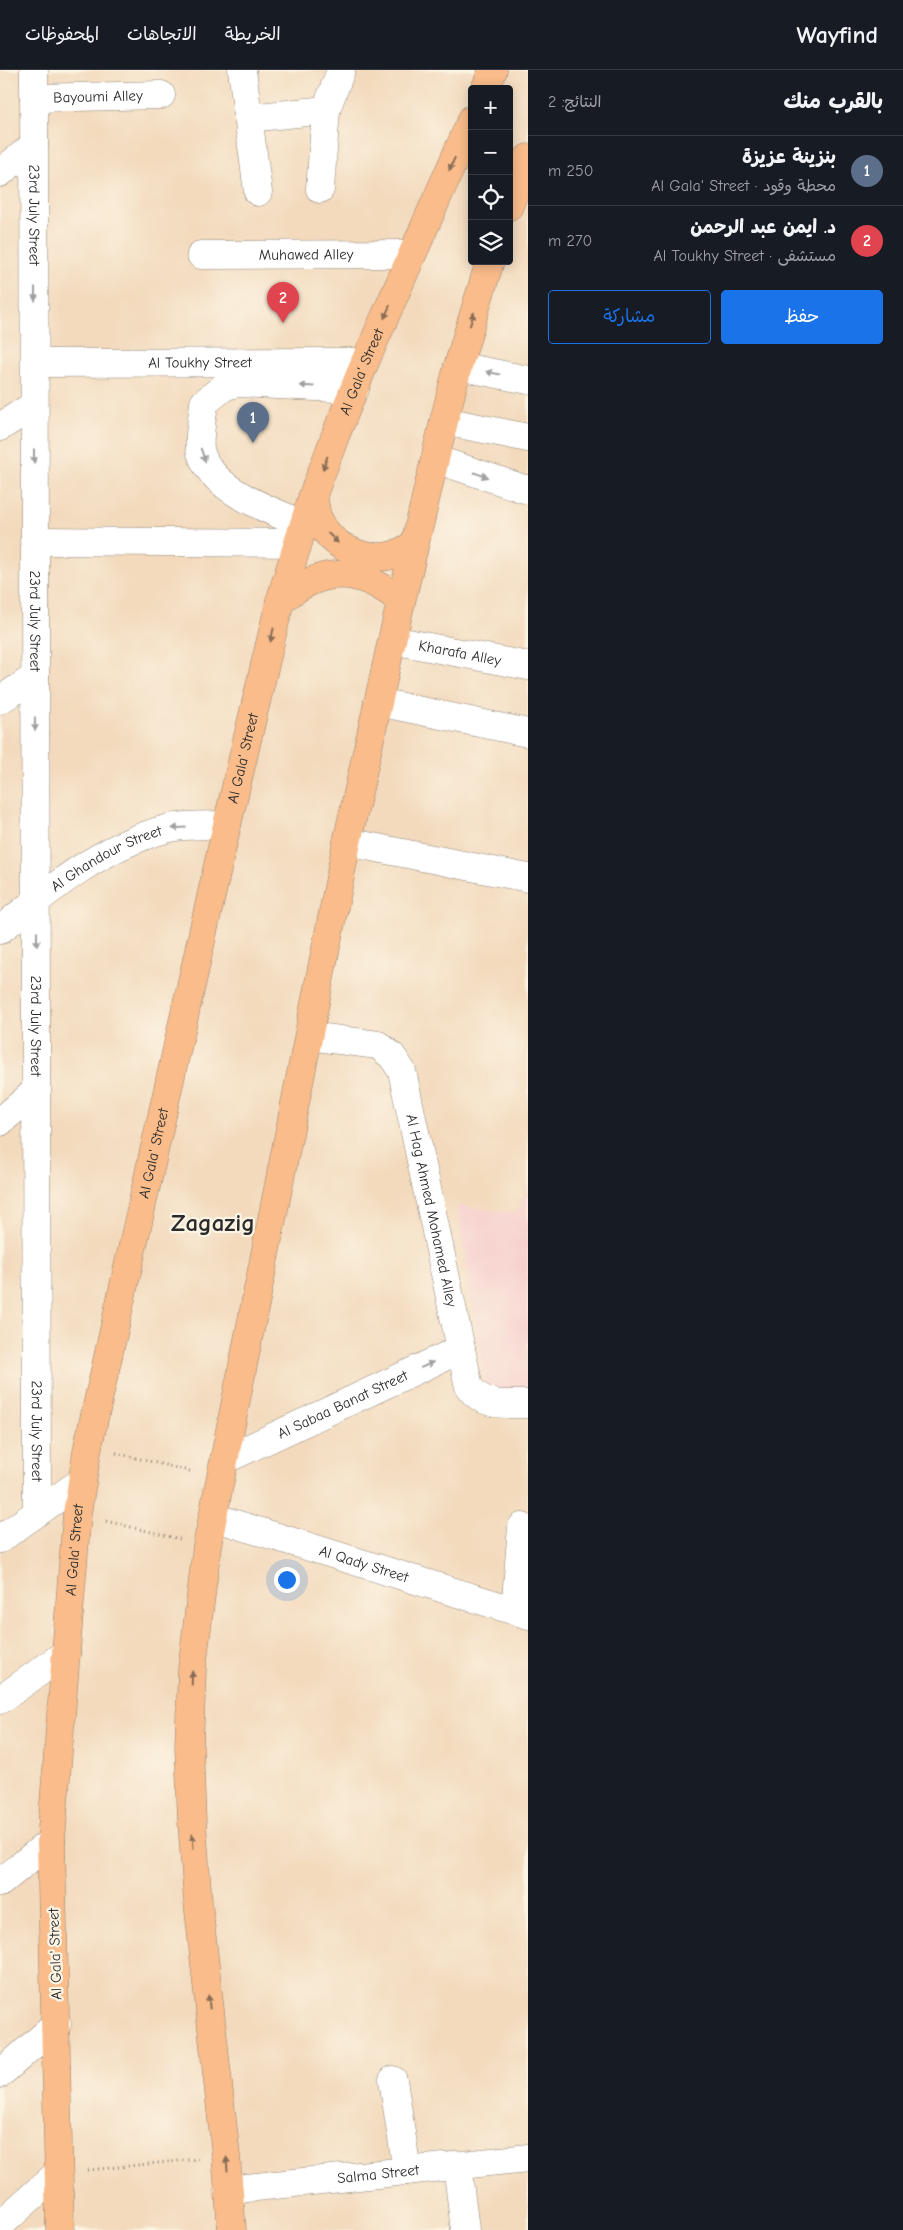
<!DOCTYPE html>
<html lang="ar">
<meta charset="utf-8">
<style>
body{margin:0;font-family:"Comic Neue","Playpen Sans Arabic",sans-serif;background:#242831;color:#f1f3f6;direction:rtl}
.controls{position:absolute;right:15px;top:15px;display:grid;overflow:hidden;border-radius:5px;box-shadow:0 2px 12px #0003}
.controls button{width:45px;height:45px;display:grid;place-items:center;padding:0;border:0;border-bottom:1px solid #363941;background:#171b24;color:#f1f3f6;font:25px sans-serif}
.you{position:absolute;left:286px;top:1509px;width:18px;height:18px;margin:-12px;border:4px solid #fff;border-radius:50%;background:#1a73e8;box-shadow:0 0 0 8px #1a73e833}
.badge{display:grid;place-items:center;width:32px;height:32px;border-radius:50%;background:#1a73e8;color:#fff;font-size:16px;font-weight:700}
.pin{position:absolute;translate:-50% -41px;filter:drop-shadow(0 1px 2px #0008)}
.pin::after{content:'';position:absolute;top:26px;width:18px;height:15px;background:inherit;clip-path:polygon(0 0,100% 0,50% 100%)}
.list{margin:0;padding:0;list-style:none}
h2{display:flex;justify-content:space-between;align-items:center;height:65px;margin:0;padding:0 20px;font-size:21px}
h2 small{font-size:16px;font-weight:400;color:#9ea1a6}
.list li{display:grid;grid-template-columns:32px 1fr auto;gap:15px;align-items:center;box-sizing:border-box;height:70px;padding:0 20px;border-top:1px solid #363941}
.list b{display:block;font-size:19px;white-space:nowrap}
.list p{margin:0;font-size:16px;white-space:nowrap;color:#9ea1a6}
.list em{font-size:16px;font-style:normal;color:#9ea1a6}
.actions{display:flex;gap:10px;padding:15px 20px}
.actions a{flex:1;padding:11px 0;border:1px solid #1a73e8;border-radius:5px;text-align:center;font-size:18px;color:#1a73e8}
.actions .main{background:#1a73e8;color:#fff}
.icon{flex:none;width:28px;height:28px;fill:none;stroke:currentColor;stroke-width:2;stroke-linecap:round;stroke-linejoin:round}
.map{position:relative;flex:none;width:528px;height:2160px;overflow:hidden;direction:ltr}
header{display:flex;align-items:center;gap:30px;box-sizing:border-box;height:70px;padding:0 25px;background:#171b24;border-bottom:1px solid #363941}
header strong{font-size:24px}
nav{display:flex;gap:28px;margin-inline-start:auto;font-size:18px}
main{display:flex}
aside{flex:1;background:#171b24}
.map>svg:first-child{display:block}
.built{fill:#f7d0cd}
.lines{fill:none;stroke-linecap:round;stroke-linejoin:round}
.minor-casing{stroke:#8f8274;stroke-width:29}
.highway-casing{stroke:#8f8274;stroke-width:29}
.path{stroke:#8f8274;stroke-width:3;stroke-dasharray:1 4;stroke-linecap:butt}
.minor{stroke:#fff;stroke-width:28}
.highway{stroke:#f9bc8a;stroke-width:28}
.oneway{fill:#886c56}
.oneway2{fill:#a0a0a0}
.labels{text-anchor:middle;stroke-width:4.5;stroke-linejoin:round;paint-order:stroke}
.street-label{font-size:15px;fill:#2b2b2b;stroke:#fcf5e5}
.town-label{font-size:25px;font-weight:bold;fill:#2b2b2b;stroke:#fcf5e5}
</style>
<header>
<strong>Wayfind</strong>
<nav><a>الخريطة</a><a>الاتجاهات</a><a>المحفوظات</a></nav>
</header>
<main>
<aside>
<h2>بالقرب منك<small>النتائج: 2</small></h2>
<ul class="list">
<li><span class="badge" style="background:#5c6f8a">1</span><div><b>بنزينة عزيزة</b><p>محطة وقود · Al Gala' Street</p></div><em>250 m</em></li>
<li><span class="badge" style="background:#e0444e">2</span><div><b>د. ايمن عبد الرحمن</b><p>مستشفى · Al Toukhy Street</p></div><em>270 m</em></li>
</ul>
<div class="actions"><a class="main">حفظ</a><a>مشاركة</a></div>
</aside>
<div class="map">
<svg width="528" height="2160" viewBox="0 0 528 2160">
<rect width="100%" height="100%" fill="#fcf5e5"/>
<filter id="ink" filterUnits="userSpaceOnUse"><feTurbulence type="fractalNoise" baseFrequency=".02" numOctaves="2"/><feDisplacementMap in="SourceGraphic" scale="10" xChannelSelector="R" yChannelSelector="G"/><feConvolveMatrix kernelMatrix="1 2 1 2 8 2 1 2 1" color-interpolation-filters="sRGB"/></filter>
<filter id="wash" filterUnits="userSpaceOnUse"><feTurbulence type="fractalNoise" baseFrequency=".0096" numOctaves="4" result="noise"/><feDisplacementMap in="SourceGraphic" scale="20" xChannelSelector="R" yChannelSelector="G"/><feGaussianBlur stdDeviation="1.12" result="paint"/><feColorMatrix in="noise" values="0 0 0 0 0 0 0 0 0 0 0 0 0 0 0 0 0 1.4 0 .05"/><feComposite in="paint" operator="in"/></filter>
<g filter="url(#wash)">
<rect width="100%" height="100%" fill="#f3dabd"/>
<path class="built" d="M528 1114V1320L486 1321 457 1136 517 1143Z"/>
</g>
<g filter="url(#ink)">
<g class="lines">
<g class="minor-casing">
<g id="minor">
<path id="s1" d="M34 0 37 1442"/>
<path d="M242 0 258 122"/>
<path id="s2" d="M34 28 161 25"/>
<path d="M248 48 326 40"/>
<path d="M0 103 34 75"/>
<path d="M320 119 326 40 341 0"/>
<path id="s3" d="M201 185 412 184"/>
<path id="s4" d="M36 293 365 292"/>
<path d="M458 296 528 310"/>
<path d="M444 351 528 368"/>
<path d="M0 357 34 335"/>
<path d="M435 389 524 419H528"/>
<path d="M303 455C270 439 213 422 201 383 197 372 203 345 204 333L225 316 238 313 355 319"/>
<path d="M34 471 298 473"/>
<path id="s5" d="M392 570 528 596"/>
<path d="M0 630 35 607"/>
<path d="M378 632 528 663"/>
<path d="M347 772 528 808"/>
<path id="s6" d="M0 860C50 819 102 776 166 759 185 754 208 756 227 755"/>
<path id="s7" d="M309 966 378 975 392 986 402 1001 469 1317C484 1337 505 1334 528 1334"/>
<path d="M0 1052 37 1020"/>
<path id="s8" d="M224 1390 461 1279"/>
<path id="s9" d="M213 1447 528 1545"/>
<path d="M0 1469 82 1411"/>
<path d="M515 1541 522 1457"/>
<path d="M0 1630 66 1583"/>
<path d="M0 1813 51 1771"/>
<path d="M0 2004 57 1954"/>
<path d="M393 2010 407 2101"/>
<path d="M457 2095 465 2160"/>
<path id="s10" d="M228 2120 528 2088"/>
<path d="M0 2155 58 2103"/>
</g>
</g>
<g class="highway-casing">
<g id="highway">
<path d="M485 19 493 0"/>
<path d="M509 136 528 88"/>
<path d="M313 425C315 432 315 441 318 448 330 476 363 493 393 485 400 483 407 478 414 475"/>
<path d="M280 531C322 496 359 496 401 531"/>
<path id="s11" d="M60 2160 51 1771 77 1444 88 1376 227 755 280 531 313 425 336 364 365 292 472 49"/>
<path d="M232 2160 226 2086 198 1832 192 1753 189 1676 192 1599 207 1476 347 772 392 570 444 351 458 296 490 191"/>
</g>
</g>
<path class="path" d="M116 1383 193 1402
M106 1451 180 1469
M88 2100 198 2089"/>
<use href="#minor" class="minor"/>
<use href="#highway" class="highway"/>
</g>
<defs><path id="oneway-solid" d="M-6-.8H1V-3.2L6.5 0L1 3.2V.8H-6Z" transform="scale(1.25)"/></defs>
<g class="oneway">
<use href="#oneway-solid" transform="translate(452 94) rotate(114)"/>
<use href="#oneway-solid" transform="translate(387 242) rotate(114)"/>
<use href="#oneway-solid" transform="translate(472 249) rotate(-73)"/>
<use href="#oneway-solid" transform="translate(325 393) rotate(110)"/>
<use href="#oneway-solid" transform="translate(333 468) rotate(44)"/>
<use href="#oneway-solid" transform="translate(272 565) rotate(103)"/>
<use href="#oneway-solid" transform="translate(192 1608) rotate(-88)"/>
<use href="#oneway-solid" transform="translate(193 1771) rotate(-94)"/>
<use href="#oneway-solid" transform="translate(209 1932) rotate(-96)"/>
<use href="#oneway-solid" transform="translate(227 2094) rotate(-94)"/>
</g>
<g class="oneway2">
<use href="#oneway-solid" transform="translate(35 224) rotate(90)"/>
<use href="#oneway-solid" transform="translate(493 303) rotate(-168)"/>
<use href="#oneway-solid" transform="translate(307 316) rotate(-177)"/>
<use href="#oneway-solid" transform="translate(203 385) rotate(71)"/>
<use href="#oneway-solid" transform="translate(34 386) rotate(90)"/>
<use href="#oneway-solid" transform="translate(481 405) rotate(19)"/>
<use href="#oneway-solid" transform="translate(35 654) rotate(89)"/>
<use href="#oneway-solid" transform="translate(179 758) rotate(177)"/>
<use href="#oneway-solid" transform="translate(37 869) rotate(90)"/>
<use href="#oneway-solid" transform="translate(427 1295) rotate(-25)"/>
</g>
</g>
<g class="labels">
<g class="street-label">
<text dy="5" stroke="none"><textPath href="#s2" startOffset="64">Bayoumi Alley</textPath></text>
<text dy="5" stroke="none"><textPath href="#s1" startOffset="145">23rd July Street</textPath></text>
<text dy="5" stroke="none"><textPath href="#s3" startOffset="105">Muhawed Alley</textPath></text>
<text dy="5" stroke="none"><textPath href="#s4" startOffset="164">Al Toukhy Street</textPath></text>
<text dy="5" stroke="none"><textPath href="#s11" startOffset="1896">Al Gala' Street</textPath></text>
<text dy="5" stroke="none"><textPath href="#s1" startOffset="551">23rd July Street</textPath></text>
<text dy="5" stroke="none"><textPath href="#s5" startOffset="69">Kharafa Alley</textPath></text>
<text dy="5" stroke="none"><textPath href="#s11" startOffset="1491">Al Gala' Street</textPath></text>
<text dy="5" stroke="none"><textPath href="#s6" startOffset="129">Al Ghandour Street</textPath></text>
<text dy="5" stroke="none"><textPath href="#s1" startOffset="956">23rd July Street</textPath></text>
<text dy="5" stroke="none"><textPath href="#s11" startOffset="1086">Al Gala' Street</textPath></text>
<text dy="5" stroke="none"><textPath href="#s7" startOffset="248">Al Hag Ahmed Mohamed Alley</textPath></text>
<text dy="5" stroke="none"><textPath href="#s8" startOffset="131">Al Sabaa Banat Street</textPath></text>
<text dy="5" stroke="none"><textPath href="#s1" startOffset="1361">23rd July Street</textPath></text>
<text dy="5" stroke="none"><textPath href="#s11" startOffset="681">Al Gala' Street</textPath></text>
<text dy="5" stroke="none"><textPath href="#s9" startOffset="158">Al Qady Street</textPath></text>
<text transform="translate(55 1884) rotate(-92)" y="5">Al Gala' Street</text>
<text dy="5" stroke="none"><textPath href="#s10" startOffset="151">Salma Street</textPath></text>
</g>
<g class="town-label">
<text x="213" y="1161">Zagazig</text>
</g>
</g>
</svg>
<div class="controls">
<button>+</button>
<button>−</button>
<button><svg class="icon" aria-label="locate" viewBox="0 0 24 24"><circle cx="12" cy="12" r="6"/><path d="M12 2v4M12 18v4M2 12h4M18 12h4"/></svg></button>
<button><svg class="icon" aria-label="layers" viewBox="0 0 24 24"><path d="M12 4l9 5-9 5-9-5zM3 14l9 5 9-5"/></svg></button>
</div>
<div class="you"></div>
<div class="pin badge" style="left:253px;top:373px;background:#5c6f8a">1</div>
<div class="pin badge" style="left:283px;top:253px;background:#e0444e">2</div>
</div>
</main>
